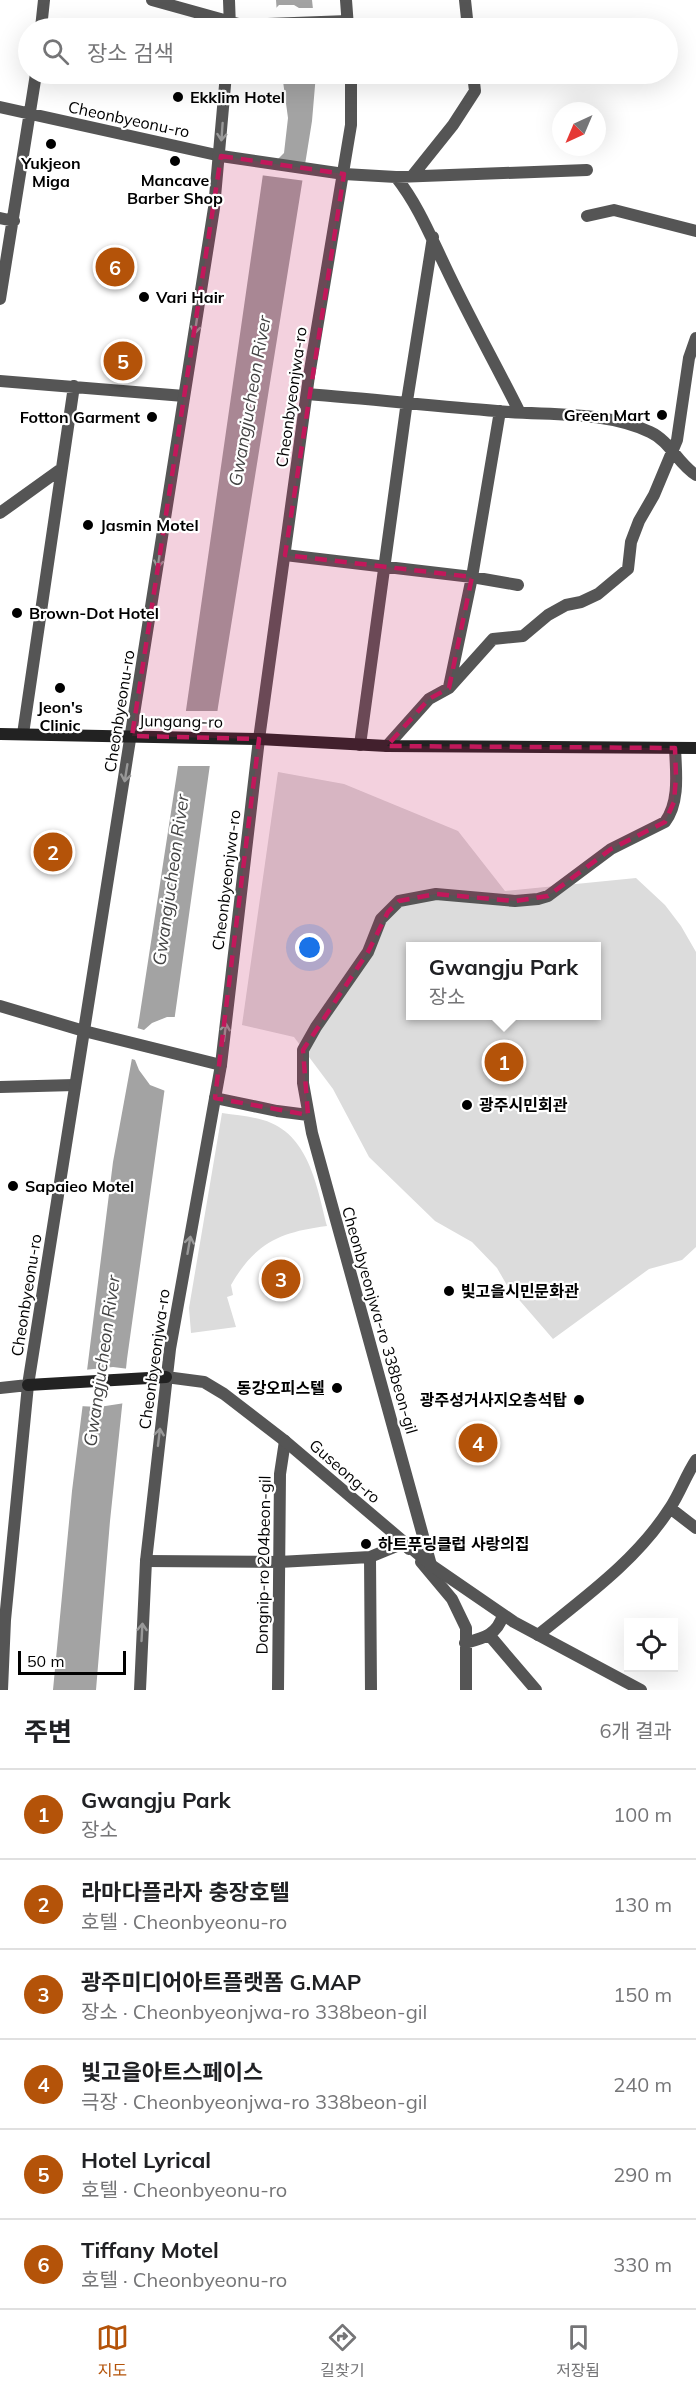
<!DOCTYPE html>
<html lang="ko">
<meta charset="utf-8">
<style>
body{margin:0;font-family:Mulish,"Noto Sans KR",sans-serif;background:#f2f2f2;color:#202124}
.controls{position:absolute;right:18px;bottom:18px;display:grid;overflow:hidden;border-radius:0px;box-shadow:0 6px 24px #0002}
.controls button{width:54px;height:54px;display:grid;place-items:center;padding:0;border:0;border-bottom:2px solid #e0e0e0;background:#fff;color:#202124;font:30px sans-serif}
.compass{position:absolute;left:552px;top:102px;width:54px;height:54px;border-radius:50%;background:#fff;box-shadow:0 6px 24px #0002;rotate:224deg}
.scale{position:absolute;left:18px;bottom:15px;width:108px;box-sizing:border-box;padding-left:6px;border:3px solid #000;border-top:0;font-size:16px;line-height:21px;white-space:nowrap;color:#000;-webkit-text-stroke:4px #fff;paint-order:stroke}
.you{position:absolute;left:310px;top:948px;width:21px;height:21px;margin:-15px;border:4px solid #fff;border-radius:50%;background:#1a73e8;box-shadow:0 0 0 9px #1a73e833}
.badge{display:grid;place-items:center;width:39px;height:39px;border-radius:50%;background:#b45309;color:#fff;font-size:20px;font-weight:700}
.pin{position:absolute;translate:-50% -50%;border:3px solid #fff;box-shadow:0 2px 6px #0006}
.popup{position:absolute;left:406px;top:942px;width:195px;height:78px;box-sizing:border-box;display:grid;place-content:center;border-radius:0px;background:#fff;filter:drop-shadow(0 2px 4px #0005);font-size:20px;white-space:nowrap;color:#757577}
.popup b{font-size:22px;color:#202124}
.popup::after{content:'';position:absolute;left:50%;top:100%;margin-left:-12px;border:12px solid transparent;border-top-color:#fff}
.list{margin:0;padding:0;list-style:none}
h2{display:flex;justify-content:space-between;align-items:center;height:78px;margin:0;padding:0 24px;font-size:26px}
h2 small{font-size:20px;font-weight:400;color:#757577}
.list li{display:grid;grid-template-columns:39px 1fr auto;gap:18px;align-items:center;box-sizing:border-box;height:90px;padding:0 24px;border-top:2px solid #e0e0e0}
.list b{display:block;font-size:22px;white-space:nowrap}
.list p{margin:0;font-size:20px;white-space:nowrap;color:#757577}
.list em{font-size:20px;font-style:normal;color:#757577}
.icon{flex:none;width:33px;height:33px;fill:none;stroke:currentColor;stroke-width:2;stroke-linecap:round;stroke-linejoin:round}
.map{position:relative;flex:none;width:696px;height:1690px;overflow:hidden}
.search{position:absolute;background:#fff;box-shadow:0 6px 24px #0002;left:18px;right:18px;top:18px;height:66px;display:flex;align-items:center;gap:15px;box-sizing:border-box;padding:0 21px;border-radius:33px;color:#757577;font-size:22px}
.sheet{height:618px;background:#fff}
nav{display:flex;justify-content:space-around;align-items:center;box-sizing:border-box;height:84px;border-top:2px solid #e0e0e0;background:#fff;font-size:16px;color:#757577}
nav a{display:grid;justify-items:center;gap:3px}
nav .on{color:#b45309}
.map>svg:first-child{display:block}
.green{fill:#dcdcdc;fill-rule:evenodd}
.water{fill:#a3a3a3}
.pier{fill:#fff}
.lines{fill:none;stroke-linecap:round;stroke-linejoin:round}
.pedestrian{stroke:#555;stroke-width:12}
.minor{stroke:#555;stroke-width:12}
.tertiary{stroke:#555;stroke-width:12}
.secondary{stroke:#222;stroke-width:12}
.oneway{stroke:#999}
.marked{fill:#c2185b;fill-opacity:0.2;stroke:#c2185b;stroke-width:4.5;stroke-dasharray:12 8;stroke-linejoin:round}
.poi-dot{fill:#000;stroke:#fff;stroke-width:2}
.labels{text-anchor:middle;stroke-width:4.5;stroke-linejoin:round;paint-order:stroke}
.poi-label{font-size:16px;font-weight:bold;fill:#000;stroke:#fff;text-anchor:start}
.street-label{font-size:16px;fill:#000;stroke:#fff}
.water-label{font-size:18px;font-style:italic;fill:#444;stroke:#fff}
</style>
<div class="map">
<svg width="696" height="1690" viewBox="0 0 696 1690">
<rect width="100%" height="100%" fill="#fff"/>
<path class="green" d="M278 772 344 784 458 831 505 891 636 878 665 905 681 926 696 952V1247L682 1260 649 1269 553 1339 508 1287 497 1268 472 1242 435 1221 369 1157 333 1089 294 1037 242 1025ZM411 946H597V1016H411Z
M222 1113C236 1115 250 1116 263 1120 309 1133 317 1187 327 1226 280 1232 255 1243 231 1285L233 1295 227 1297 236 1327 191 1333 189 1308Z"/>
<path class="water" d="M276 0H312L315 28H278Z
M282 74H316L312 121 218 707 127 1359 110 1521 96 1690H53L72 1491 113 1162 139 1020 177 773 263 174 284 153 288 118Z"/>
<path class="pier" d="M279 5H294L299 8H316L318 28H275L274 10Z
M265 167H308L306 181 260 175Z
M183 711H221L213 766H175Z
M167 1017H179L168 1092 150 1085 139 1070 135 1060 129 1058 134 1027 144 1030 152 1023Z
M113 1367 129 1369 125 1403 99 1407 79 1406 84 1370Z"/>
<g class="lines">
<path class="pedestrian" d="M221 156 344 174
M84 1031 221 1065"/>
<path class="minor" d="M465 0 468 28
M41 28 44 0
M0 107 221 156
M344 174 396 177 587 170
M413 175 453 125 475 91 473 74
M396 177C418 205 430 235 445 266 468 315 495 363 519 411
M587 216 614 210 696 231
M0 218 14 221
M0 299 36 74
M0 381 184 396
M307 394C371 399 434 406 497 411 548 416 603 410 650 432 670 441 678 464 696 475
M0 513 61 469
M285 555 472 577 518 585
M449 687 472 577 500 411
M23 734 74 386
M360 745 407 401 433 237
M387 746 429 699 449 688 493 639 523 636 548 615 566 605 581 602 598 594 628 569 631 542 639 521 654 495 677 440 689 358 696 338
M0 1006 84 1031
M0 1087 75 1085
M215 1098 277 1111 308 1115
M670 1508 696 1528
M370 1557 371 1690
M146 1561 279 1562 370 1557 404 1543 409 1549
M421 1562 452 1599 466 1628V1690
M431 1565 312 1133 303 1083V1050L316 1027 368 952 381 919 399 901 436 894 515 901 538 899 548 896 611 849 665 822C680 802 676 772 675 748
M538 1635C585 1597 637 1560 670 1508 680 1493 686 1475 696 1460
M490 1636 536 1690
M465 1643C484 1638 497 1635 503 1615
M278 1690 280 1474 285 1441"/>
<path class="tertiary" d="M152 0 242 25 348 21
M229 0 230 28
M346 0 348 27
M166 1377 204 1382 224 1394 285 1441 431 1565 514 1622 641 1690
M0 1388 28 1385
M2 1690 5 1620 28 1385 214 208 226 74
M140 1690 146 1561 170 1349 221 1065 259 739 309 376 351 125V74"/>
<path class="secondary" d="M0 734 259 739 387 746 696 748
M28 1385 166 1377"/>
</g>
<defs><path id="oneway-shaft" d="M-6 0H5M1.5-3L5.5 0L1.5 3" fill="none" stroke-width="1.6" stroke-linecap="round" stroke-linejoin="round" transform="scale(1.5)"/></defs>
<g class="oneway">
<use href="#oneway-shaft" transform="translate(222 132) rotate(94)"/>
<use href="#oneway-shaft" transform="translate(196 325) rotate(99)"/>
<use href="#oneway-shaft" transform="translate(159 559) rotate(99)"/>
<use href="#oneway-shaft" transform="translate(126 773) rotate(99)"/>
<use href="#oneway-shaft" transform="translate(225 1032) rotate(-83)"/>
<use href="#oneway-shaft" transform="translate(189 1245) rotate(-80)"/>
<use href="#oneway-shaft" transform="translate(159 1437) rotate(-83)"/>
<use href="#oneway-shaft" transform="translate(142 1632) rotate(-87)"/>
</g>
<path class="marked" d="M221 156 344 174 285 555 472 577 449 688 429 699 387 746 675 748 676 777 674 802 665 822 611 849 548 896 515 901 436 894 399 901 388 912 368 952 303 1050 308 1115 215 1098 259 739 132 736Z"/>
<g class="poi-dot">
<circle cx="178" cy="97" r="6"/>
<circle cx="51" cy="144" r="6"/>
<circle cx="175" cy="161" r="6"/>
<circle cx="144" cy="297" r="6"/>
<circle cx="662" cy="415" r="6"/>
<circle cx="152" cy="417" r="6"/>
<circle cx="88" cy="525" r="6"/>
<circle cx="17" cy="613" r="6"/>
<circle cx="60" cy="688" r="6"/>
<circle cx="467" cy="1105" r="6"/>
<circle cx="13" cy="1186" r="6"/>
<circle cx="449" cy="1291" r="6"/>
<circle cx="337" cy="1388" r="6"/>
<circle cx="579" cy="1400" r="6"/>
<circle cx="366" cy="1544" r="6"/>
</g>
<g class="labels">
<g class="poi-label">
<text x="190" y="103">Ekklim Hotel</text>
<text x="51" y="169" text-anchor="middle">Yukjeon<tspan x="51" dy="18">Miga</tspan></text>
<text x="175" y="186" text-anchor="middle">Mancave<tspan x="175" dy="18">Barber Shop</tspan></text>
<text x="156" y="303">Vari Hair</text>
<text x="650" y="421" text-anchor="end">Green Mart</text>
<text x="140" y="423" text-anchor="end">Fotton Garment</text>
<text x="100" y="531">Jasmin Motel</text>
<text x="29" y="619">Brown-Dot Hotel</text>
<text x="60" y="713" text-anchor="middle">Jeon's<tspan x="60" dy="18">Clinic</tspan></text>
<text x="479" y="1111">광주시민회관</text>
<text x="25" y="1192">Sapaieo Motel</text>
<text x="461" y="1297">빛고을시민문화관</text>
<text x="325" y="1394" text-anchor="end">동강오피스텔</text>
<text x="567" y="1406" text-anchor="end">광주성거사지오층석탑</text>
<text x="378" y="1550">하트푸딩클럽 사랑의집</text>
</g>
<g class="street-label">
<text transform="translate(129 119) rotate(12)" y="6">Cheonbyeonu-ro</text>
<text transform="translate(291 397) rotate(-82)" y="6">Cheonbyeonjwa-ro</text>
<text transform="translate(119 711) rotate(-81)" y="6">Cheonbyeonu-ro</text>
<text transform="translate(181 721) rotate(1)" y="6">Jungang-ro</text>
<text transform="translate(226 880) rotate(-83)" y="6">Cheonbyeonjwa-ro</text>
<text transform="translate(26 1295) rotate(-81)" y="6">Cheonbyeonu-ro</text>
<text transform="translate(380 1320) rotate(74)" y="6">Cheonbyeonjwa-ro 338beon-gil</text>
<text transform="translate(154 1359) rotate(-82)" y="6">Cheonbyeonjwa-ro</text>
<text transform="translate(345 1471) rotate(41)" y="6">Guseong-ro</text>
<text transform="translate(263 1565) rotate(-89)" y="6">Dongnip-ro 204beon-gil</text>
</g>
<g class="water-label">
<text transform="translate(250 401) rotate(-80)" y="6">Gwangjucheon River</text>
<text transform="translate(171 880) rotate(-82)" y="6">Gwangjucheon River</text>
<text transform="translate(102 1361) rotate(-82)" y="6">Gwangjucheon River</text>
</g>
</g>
</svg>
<div class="controls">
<button><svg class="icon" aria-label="locate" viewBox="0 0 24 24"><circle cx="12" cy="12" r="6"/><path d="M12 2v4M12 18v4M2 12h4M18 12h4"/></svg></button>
</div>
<svg class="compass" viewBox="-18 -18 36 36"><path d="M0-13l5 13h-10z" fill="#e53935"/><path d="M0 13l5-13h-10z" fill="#757577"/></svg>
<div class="scale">50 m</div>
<div class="you"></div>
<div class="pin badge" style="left:504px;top:1062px">1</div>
<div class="popup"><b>Gwangju Park</b>장소</div>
<div class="pin badge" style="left:53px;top:852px">2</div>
<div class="pin badge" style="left:281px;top:1279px">3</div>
<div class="pin badge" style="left:478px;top:1443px">4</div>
<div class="pin badge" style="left:123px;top:361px">5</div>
<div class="pin badge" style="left:115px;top:267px">6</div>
<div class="search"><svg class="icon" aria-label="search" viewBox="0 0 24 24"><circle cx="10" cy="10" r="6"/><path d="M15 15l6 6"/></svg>장소 검색</div>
</div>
<section class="sheet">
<h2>주변<small>6개 결과</small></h2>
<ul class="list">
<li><span class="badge">1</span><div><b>Gwangju Park</b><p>장소</p></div><em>100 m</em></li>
<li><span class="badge">2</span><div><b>라마다플라자 충장호텔</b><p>호텔 · Cheonbyeonu-ro</p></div><em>130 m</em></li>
<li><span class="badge">3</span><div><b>광주미디어아트플랫폼 G.MAP</b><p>장소 · Cheonbyeonjwa-ro 338beon-gil</p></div><em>150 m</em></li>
<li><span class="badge">4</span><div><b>빛고을아트스페이스</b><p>극장 · Cheonbyeonjwa-ro 338beon-gil</p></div><em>240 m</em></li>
<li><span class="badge">5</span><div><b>Hotel Lyrical</b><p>호텔 · Cheonbyeonu-ro</p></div><em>290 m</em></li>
<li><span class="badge">6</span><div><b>Tiffany Motel</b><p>호텔 · Cheonbyeonu-ro</p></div><em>330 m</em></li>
</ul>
</section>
<nav>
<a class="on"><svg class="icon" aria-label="map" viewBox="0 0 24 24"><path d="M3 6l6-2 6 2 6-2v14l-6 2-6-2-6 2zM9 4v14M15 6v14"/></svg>지도</a>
<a><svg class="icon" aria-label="directions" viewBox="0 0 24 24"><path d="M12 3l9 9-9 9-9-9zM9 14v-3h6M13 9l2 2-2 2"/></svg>길찾기</a>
<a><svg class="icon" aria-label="saved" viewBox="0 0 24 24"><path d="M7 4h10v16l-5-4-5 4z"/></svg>저장됨</a>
</nav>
